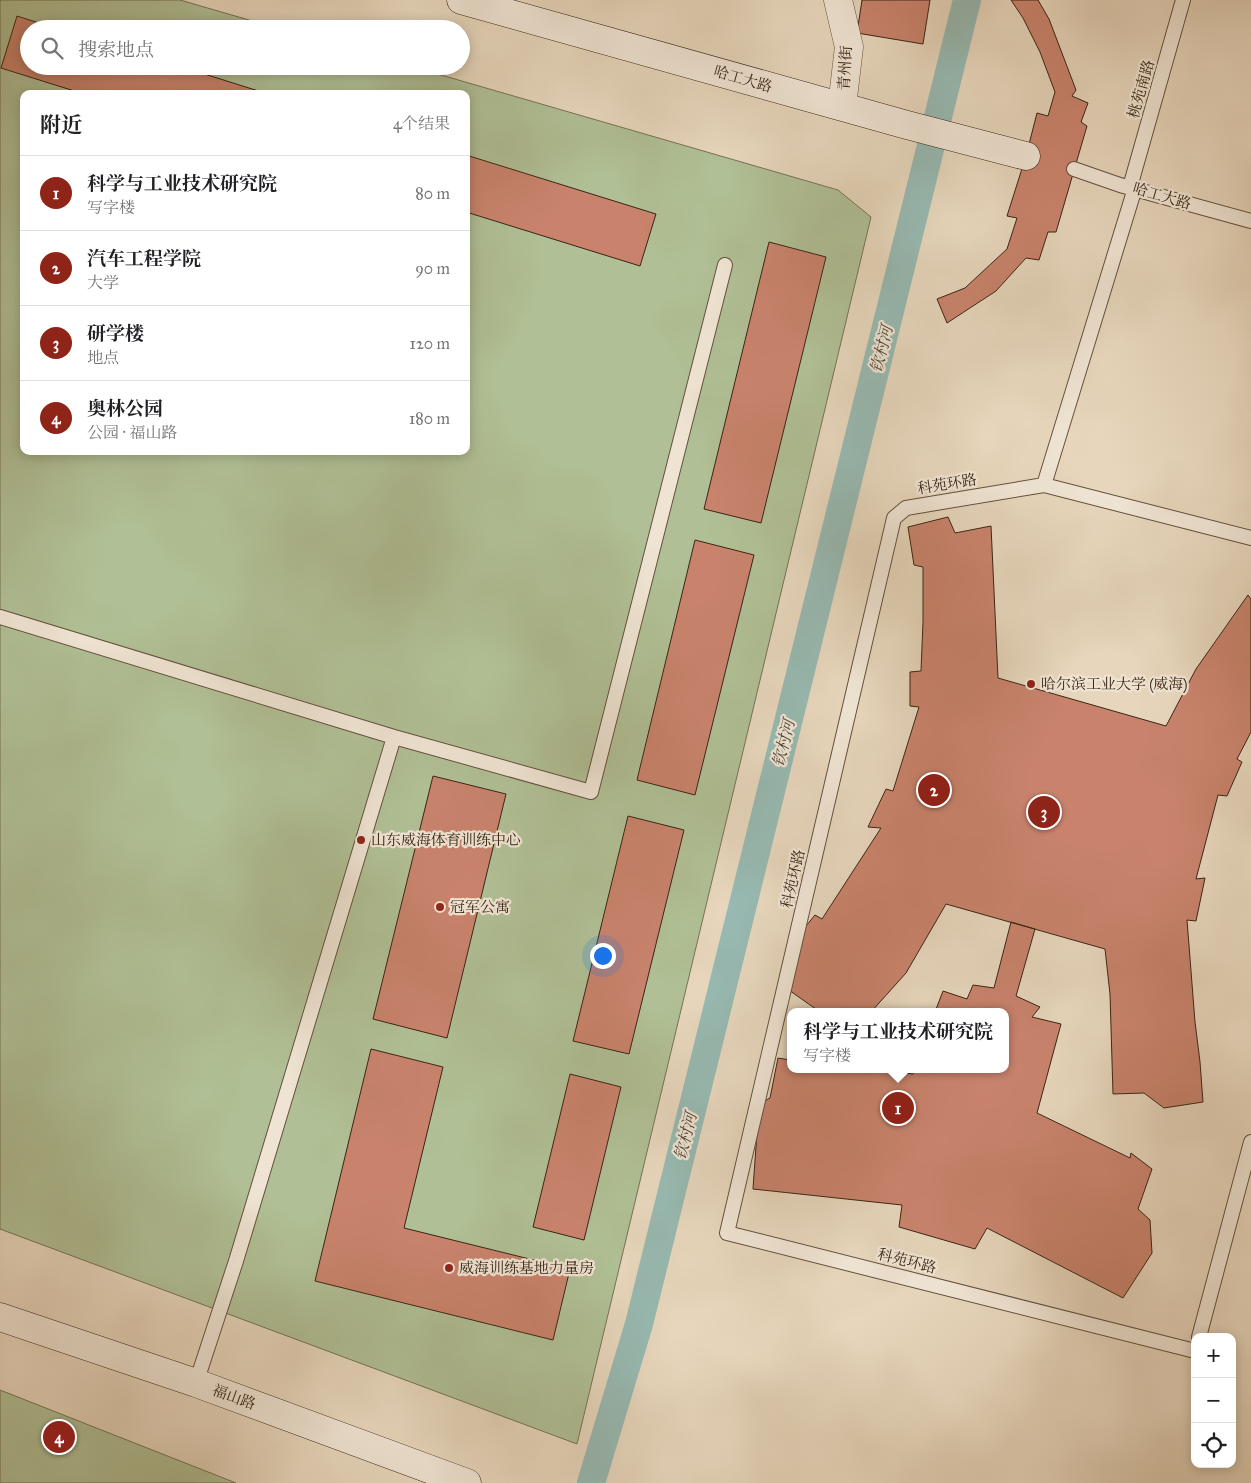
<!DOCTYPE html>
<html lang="zh">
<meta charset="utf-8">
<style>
body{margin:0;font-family:"IM FELL Great Primer","Noto Serif SC",serif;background:#f6f6f6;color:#202124}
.controls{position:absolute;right:15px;bottom:15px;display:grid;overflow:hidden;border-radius:10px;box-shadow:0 2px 12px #0003}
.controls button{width:45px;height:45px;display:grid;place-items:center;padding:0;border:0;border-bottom:1px solid #e0e0e0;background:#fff;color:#202124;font:25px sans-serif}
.you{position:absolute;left:602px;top:955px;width:18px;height:18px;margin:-12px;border:4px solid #fff;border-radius:50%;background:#1a73e8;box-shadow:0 0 0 8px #1a73e833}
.badge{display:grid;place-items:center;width:32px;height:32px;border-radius:50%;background:#8f2418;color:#fff;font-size:16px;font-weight:700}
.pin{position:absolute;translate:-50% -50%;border:2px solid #fff;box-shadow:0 1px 5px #0006}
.popup{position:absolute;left:787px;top:1008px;width:222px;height:65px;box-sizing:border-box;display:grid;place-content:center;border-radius:10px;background:#fff;filter:drop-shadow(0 1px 4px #0005);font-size:16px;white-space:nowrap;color:#757577}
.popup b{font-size:19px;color:#202124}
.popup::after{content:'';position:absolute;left:50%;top:100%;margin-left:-10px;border:10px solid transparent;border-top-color:#fff}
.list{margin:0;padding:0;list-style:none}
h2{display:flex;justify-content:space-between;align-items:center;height:65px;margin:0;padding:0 20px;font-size:21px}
h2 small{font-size:16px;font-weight:400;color:#757577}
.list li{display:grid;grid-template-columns:32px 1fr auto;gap:15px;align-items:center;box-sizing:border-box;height:75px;padding:0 20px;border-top:1px solid #e0e0e0}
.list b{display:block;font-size:19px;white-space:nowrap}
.list p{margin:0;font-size:16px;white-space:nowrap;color:#757577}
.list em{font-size:16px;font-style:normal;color:#757577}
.icon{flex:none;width:28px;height:28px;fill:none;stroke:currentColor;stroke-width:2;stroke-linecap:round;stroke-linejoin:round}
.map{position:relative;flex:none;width:1251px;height:1483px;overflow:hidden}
.search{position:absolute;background:#fff;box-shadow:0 2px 12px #0003;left:20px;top:20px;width:450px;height:55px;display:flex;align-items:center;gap:12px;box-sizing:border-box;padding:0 18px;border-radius:28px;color:#757577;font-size:19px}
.panel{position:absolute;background:#fff;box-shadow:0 2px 12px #0003;left:20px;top:90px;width:450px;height:365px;border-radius:10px}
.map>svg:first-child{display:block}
.green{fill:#b0bf95;stroke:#757254;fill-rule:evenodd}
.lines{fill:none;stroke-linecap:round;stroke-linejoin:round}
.canal{stroke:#97b9b1;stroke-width:28}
.building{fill:#c9836d;stroke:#3a2413}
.lane-casing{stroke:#65503d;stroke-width:16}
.street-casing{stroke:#65503d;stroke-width:29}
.secondary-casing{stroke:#3a2413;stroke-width:29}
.lane{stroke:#efe4d3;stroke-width:14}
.street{stroke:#efe4d3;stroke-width:28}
.secondary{stroke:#efe4d3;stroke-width:28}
.poi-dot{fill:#8f2418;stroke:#efe4d3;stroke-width:2}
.labels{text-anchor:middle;stroke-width:4.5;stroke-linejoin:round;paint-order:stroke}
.street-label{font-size:15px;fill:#3a2413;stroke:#efe4d3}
.poi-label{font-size:15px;fill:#3a2413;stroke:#efe4d3;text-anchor:start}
.water-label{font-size:16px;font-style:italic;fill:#51493a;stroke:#efe4d3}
</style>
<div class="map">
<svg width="1251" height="1483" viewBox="0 0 1251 1483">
<rect width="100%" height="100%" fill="#e7d6bc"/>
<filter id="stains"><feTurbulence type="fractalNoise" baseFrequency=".004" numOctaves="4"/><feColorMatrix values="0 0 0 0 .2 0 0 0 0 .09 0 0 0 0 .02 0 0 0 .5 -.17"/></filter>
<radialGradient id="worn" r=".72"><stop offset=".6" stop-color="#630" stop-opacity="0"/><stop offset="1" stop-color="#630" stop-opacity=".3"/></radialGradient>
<path class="green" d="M0 0H180L280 29H29V66H410L838 190 871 217 577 1444 0 1229ZM24 94H466V451H24Z
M0 1390 236 1483H0Z"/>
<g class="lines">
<path class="canal" d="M591 1483 639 1324 967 0"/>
</g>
<path class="building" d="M862 0H930L923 44 857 33Z
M1011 0H1038L1049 19 1076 90 1072 96 1088 103 1081 122 1087 126 1056 232H1048L1039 260 1026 258 996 291 947 323 937 299 965 288 1007 249 1017 218 1007 216 1026 156 1037 113 1048 116 1055 92 1040 52 1023 18Z
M17 16 58 29H29V66H179L268 94H84L1 68Z
M466 155 656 214 640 266 466 212Z
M769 242 826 257 761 523 704 509Z
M948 517 955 533 991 526 998 678 1166 726 1196 669 1248 595 1251 599V732L1237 759 1242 762 1227 796 1218 795 1196 879 1205 878 1196 921 1187 920 1195 1022 1200 1062 1203 1102 1164 1108 1144 1093 1113 1094 1110 994 1105 949 946 904 906 973 871 1012H820L786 988 792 943 815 915 822 919 881 828 868 827 886 789 893 791 919 707 910 706V672L921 671 923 622V567L914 565 908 527Z
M695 540 754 555 695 795 637 780Z
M433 776 506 794 447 1038 373 1019Z
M628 816 684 830 629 1054 573 1041Z
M1011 922 1035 929 1016 996 1040 1007 1032 1017 1061 1024 1037 1113 1130 1158 1131 1153 1152 1169 1138 1209 1150 1220 1152 1253 1123 1298 987 1228 975 1249 899 1227 902 1205 753 1189 759 1104 770 1098 778 1058 790 1060V1069H871L913 1074 915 1069H1006V1012H935L943 991 967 999 973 985 994 988Z
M371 1049 443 1067 404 1228 570 1269 553 1340 315 1281Z
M570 1074 621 1087 584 1240 533 1227Z"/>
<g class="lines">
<g class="lane-casing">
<path id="lane" d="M1074 169 1120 185 1251 221
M1130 187 1183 0
M1135 188 1044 485 906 508 894 518 727 1233 1195 1351
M1044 485 1251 538
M0 617 394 737 591 792 725 265
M1199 1337 1251 1142
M196 1383 236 1261 394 737"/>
</g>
<g class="street-casing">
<path id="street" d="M838 0 849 47 842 106"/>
</g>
<g class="secondary-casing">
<path id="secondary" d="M461 0 907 125 1026 156
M0 1317 196 1383 467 1483"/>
</g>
<use href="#lane" class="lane"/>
<use href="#street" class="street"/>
<use href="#secondary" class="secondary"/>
</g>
<g class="poi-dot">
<circle cx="1031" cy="684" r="5"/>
<circle cx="361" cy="840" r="5"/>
<circle cx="440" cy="907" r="5"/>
<circle cx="449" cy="1268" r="5"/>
</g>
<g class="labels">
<g class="street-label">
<text transform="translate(845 68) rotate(-87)" y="5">青州街</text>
<text transform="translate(743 79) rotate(16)" y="5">哈工大路</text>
<text transform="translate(1141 89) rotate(-74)" y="5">桃苑南路</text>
<text transform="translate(1162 196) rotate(16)" y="5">哈工大路</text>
<text transform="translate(947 484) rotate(-9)" y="5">科苑环路</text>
<text transform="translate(793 879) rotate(-77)" y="5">科苑环路</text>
<text transform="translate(907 1261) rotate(14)" y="5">科苑环路</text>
<text transform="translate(234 1397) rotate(20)" y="5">福山路</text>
</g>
<g class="poi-label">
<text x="1041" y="689">哈尔滨工业大学 (威海)</text>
<text x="371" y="845">山东威海体育训练中心</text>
<text x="450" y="912">冠军公寓</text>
<text x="459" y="1273">威海训练基地力量房</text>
</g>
<g class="water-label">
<text transform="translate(881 349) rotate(-76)" y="6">钦村河</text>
<text transform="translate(783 743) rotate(-76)" y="6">钦村河</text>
<text transform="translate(685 1136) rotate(-76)" y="6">钦村河</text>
</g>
</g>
<rect width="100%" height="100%" filter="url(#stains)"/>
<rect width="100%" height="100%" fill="url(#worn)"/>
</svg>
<div class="controls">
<button>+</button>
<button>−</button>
<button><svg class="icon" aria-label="locate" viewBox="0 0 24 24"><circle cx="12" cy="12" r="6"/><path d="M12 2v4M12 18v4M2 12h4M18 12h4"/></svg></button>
</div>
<div class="you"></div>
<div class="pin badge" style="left:898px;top:1108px">1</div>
<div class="popup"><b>科学与工业技术研究院</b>写字楼</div>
<div class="pin badge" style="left:934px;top:790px">2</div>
<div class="pin badge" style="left:1044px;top:812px">3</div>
<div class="pin badge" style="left:59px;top:1437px">4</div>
<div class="search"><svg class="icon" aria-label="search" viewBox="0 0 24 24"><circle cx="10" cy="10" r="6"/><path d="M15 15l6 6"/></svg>搜索地点</div>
<section class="panel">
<h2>附近<small>4个结果</small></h2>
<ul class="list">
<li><span class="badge">1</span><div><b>科学与工业技术研究院</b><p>写字楼</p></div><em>80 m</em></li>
<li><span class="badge">2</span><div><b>汽车工程学院</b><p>大学</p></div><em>90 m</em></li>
<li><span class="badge">3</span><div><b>研学楼</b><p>地点</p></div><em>120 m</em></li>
<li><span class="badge">4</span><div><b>奥林公园</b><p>公园 · 福山路</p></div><em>180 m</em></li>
</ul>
</section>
</div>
